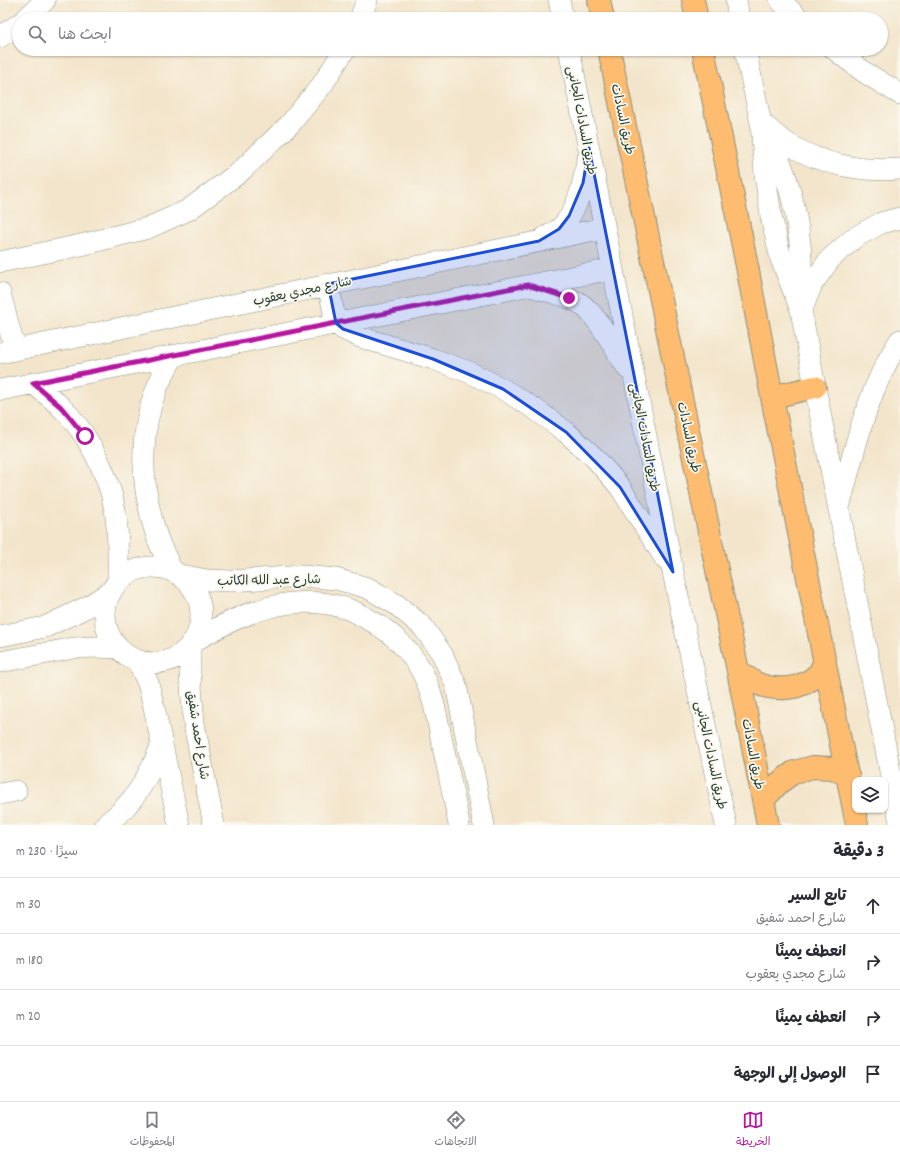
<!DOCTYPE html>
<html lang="ar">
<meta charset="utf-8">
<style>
body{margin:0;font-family:Dekko,"Playpen Sans Arabic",sans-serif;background:#f7f7f7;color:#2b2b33;direction:rtl}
.controls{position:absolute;right:12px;bottom:12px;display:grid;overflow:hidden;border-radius:8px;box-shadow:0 1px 3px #0004}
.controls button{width:36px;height:36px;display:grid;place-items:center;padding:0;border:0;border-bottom:1px solid #e1e1e2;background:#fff;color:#2b2b33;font:20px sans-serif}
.stop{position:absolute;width:12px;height:12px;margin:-9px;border:3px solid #b5179e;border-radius:50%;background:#fff}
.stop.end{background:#b5179e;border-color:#fff;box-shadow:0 1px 4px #0008}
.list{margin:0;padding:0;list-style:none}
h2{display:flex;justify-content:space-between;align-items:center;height:52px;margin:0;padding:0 16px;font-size:17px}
h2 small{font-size:13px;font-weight:400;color:#7c7c81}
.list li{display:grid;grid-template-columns:26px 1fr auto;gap:12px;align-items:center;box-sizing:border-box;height:56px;padding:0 16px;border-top:1px solid #e1e1e2}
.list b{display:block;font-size:15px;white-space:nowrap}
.list p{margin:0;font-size:13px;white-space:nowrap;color:#7c7c81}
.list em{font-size:13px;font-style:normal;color:#7c7c81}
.icon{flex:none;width:22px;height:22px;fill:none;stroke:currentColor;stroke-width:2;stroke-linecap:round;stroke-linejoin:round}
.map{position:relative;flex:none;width:900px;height:825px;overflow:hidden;direction:ltr}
.search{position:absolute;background:#fff;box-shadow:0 1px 3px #0004;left:12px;right:12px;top:12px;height:44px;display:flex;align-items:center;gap:10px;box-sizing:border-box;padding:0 14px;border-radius:22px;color:#7c7c81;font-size:15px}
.sheet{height:276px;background:#fff}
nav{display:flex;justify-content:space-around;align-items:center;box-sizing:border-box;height:56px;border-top:1px solid #e1e1e2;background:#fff;font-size:11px;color:#7c7c81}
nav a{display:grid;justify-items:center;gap:2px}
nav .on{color:#b5179e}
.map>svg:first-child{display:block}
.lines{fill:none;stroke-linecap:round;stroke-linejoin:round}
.minor-casing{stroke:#899180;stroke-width:22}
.major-casing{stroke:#899180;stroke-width:24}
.minor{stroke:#fff;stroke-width:21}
.major{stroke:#fdbc6f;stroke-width:22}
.route{stroke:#b5179e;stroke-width:5}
.marked{fill:#1d4ed8;fill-opacity:0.2;stroke:#1d4ed8;stroke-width:3;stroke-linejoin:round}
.labels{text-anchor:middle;stroke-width:3.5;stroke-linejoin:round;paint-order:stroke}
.street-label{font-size:13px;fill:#1f3d34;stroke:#fbf7ec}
</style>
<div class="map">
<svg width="900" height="825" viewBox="0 0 900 825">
<rect width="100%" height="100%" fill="#fbf7ec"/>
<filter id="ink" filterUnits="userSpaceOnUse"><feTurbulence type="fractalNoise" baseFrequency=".025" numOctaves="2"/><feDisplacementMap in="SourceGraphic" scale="8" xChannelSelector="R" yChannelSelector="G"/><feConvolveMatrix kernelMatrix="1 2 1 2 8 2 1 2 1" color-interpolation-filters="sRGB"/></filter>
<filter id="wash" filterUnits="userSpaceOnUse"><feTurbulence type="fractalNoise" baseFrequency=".012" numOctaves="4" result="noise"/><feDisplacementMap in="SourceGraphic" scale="16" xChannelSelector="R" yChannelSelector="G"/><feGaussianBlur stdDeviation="0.9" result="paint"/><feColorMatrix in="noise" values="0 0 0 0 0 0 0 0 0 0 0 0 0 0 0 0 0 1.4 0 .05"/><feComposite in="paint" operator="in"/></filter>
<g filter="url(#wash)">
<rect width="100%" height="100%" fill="#f3e5cb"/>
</g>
<g filter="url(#ink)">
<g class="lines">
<g class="minor-casing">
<path id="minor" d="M559 0 563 19
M736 0 739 19
M780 0 799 19
M26 19 45 0
M360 19 367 0
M0 37 19 24
M569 49 673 572 726 825
M745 49 761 123 765 174 771 216 781 259 801 310 815 387 900 822
M834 49 864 72 900 94
M765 126C773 133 781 140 790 145 822 165 863 172 900 169
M766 132C785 166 796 206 800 244 802 262 801 280 801 297
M544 238C549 235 554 233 558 230 577 215 584 182 587 160
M0 262 81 245 148 228 188 210 240 172 290 124 322 85 345 49
M328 284 336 323 343 329 360 337 433 359 469 372 503 389 535 409 566 432 595 458 620 487 666 560
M530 286C546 291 563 294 578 302 597 313 616 351 628 369
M0 293 15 350
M804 304 812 284 830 259 854 238 881 223 900 218
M0 353 604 228
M33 383C42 391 52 398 61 407 86 431 107 471 114 505 119 530 118 556 118 582
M0 390 612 269
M840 504C855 448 867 390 900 340
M105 615a48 48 0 1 1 96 0a48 48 0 1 1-96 0Z
M172 571C167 559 160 547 156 534 141 487 138 435 157 388 161 377 168 366 174 355
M180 575 207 580 231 581 302 576 336 579 368 588 397 605 423 627 442 654 456 685 484 825
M0 636 45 627 89 606 110 592
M191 643C238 614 293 590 348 609 353 611 359 614 364 617 387 628 408 647 421 670 433 692 437 718 442 742 448 770 454 797 459 825
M190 645V673L194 724 214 825
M137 660 148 683 154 707 179 825
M0 662 74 648 96 647 118 648
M0 794 16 791
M105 825C135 803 148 778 162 744"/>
</g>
<g class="major-casing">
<path id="major" d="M599 0 603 19
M693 0 697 19
M609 49 738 671 768 825
M703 49 747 266 772 397 857 825
M772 397 815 387
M738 671C744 675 750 680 756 683 776 692 802 690 818 674 821 671 823 665 825 661
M763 800 779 783 794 772 813 767 833 768 848 776"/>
</g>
<use href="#minor" class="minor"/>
<use href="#major" class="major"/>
</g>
</g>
<g class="lines" filter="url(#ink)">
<path class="route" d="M85 436 61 407 33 383 528 285 569 298"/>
</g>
<path class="marked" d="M589 148 673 572 620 487 566 432 503 389 433 359 343 329 336 323 328 284 539 241 559 229 569 216 583 183Z"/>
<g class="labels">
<g class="street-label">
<text transform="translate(624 119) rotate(78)" y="5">طريق السادات</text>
<text transform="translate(583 120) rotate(79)" y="5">طريق السادات الجانبى</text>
<text transform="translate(302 290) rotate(-12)" y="5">شارع مجدي يعقوب</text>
<text transform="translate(646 437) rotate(79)" y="5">طريق السادات الجانبى</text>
<text transform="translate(690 437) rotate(78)" y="5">طريق السادات</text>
<text transform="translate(269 579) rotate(-1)" y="5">شارع عبد الله الكاتب</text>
<text transform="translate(199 735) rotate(81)" y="5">شارع احمد شفيق</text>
<text transform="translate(754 754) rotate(79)" y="5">طريق السادات</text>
<text transform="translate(712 755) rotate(78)" y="5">طريق السادات الجانبى</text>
</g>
</g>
</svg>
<div class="controls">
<button><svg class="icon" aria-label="layers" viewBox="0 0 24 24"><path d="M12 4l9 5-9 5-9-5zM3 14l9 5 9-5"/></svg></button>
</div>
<div class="stop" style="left:85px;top:436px"></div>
<div class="stop end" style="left:569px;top:298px"></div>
<div class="search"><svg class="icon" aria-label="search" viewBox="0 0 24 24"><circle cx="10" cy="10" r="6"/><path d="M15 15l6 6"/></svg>ابحث هنا</div>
</div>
<section class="sheet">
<h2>3 دقيقة<small>سيرًا · 230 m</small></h2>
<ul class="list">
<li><svg class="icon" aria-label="ahead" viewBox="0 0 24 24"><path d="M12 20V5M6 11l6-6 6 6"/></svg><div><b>تابع السير</b><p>شارع احمد شفيق</p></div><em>30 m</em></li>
<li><svg class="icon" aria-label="right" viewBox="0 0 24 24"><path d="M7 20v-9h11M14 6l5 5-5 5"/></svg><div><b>انعطف يمينًا</b><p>شارع مجدي يعقوب</p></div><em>180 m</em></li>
<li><svg class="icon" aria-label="right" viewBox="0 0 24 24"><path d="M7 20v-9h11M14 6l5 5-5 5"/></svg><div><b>انعطف يمينًا</b></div><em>20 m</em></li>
<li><svg class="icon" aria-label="arrive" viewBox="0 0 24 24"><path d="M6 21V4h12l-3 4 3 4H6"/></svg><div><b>الوصول إلى الوجهة</b></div></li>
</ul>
</section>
<nav>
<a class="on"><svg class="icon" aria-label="map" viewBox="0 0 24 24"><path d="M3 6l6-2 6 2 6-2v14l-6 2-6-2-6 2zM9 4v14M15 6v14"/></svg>الخريطة</a>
<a><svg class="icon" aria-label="directions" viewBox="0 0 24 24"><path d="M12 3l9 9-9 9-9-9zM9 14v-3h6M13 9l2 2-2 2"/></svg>الاتجاهات</a>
<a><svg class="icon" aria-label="saved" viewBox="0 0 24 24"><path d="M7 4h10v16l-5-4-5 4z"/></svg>المحفوظات</a>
</nav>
